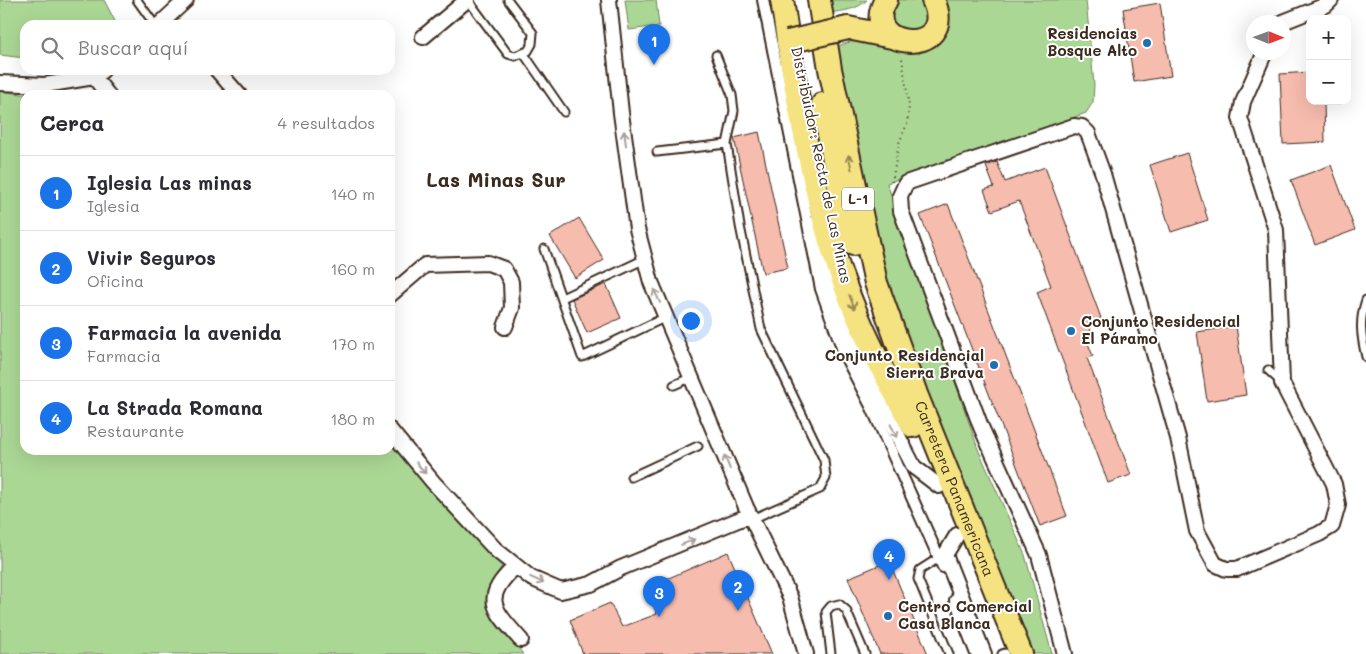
<!DOCTYPE html>
<html lang="es">
<meta charset="utf-8">
<style>
body{margin:0;font-family:Mali,sans-serif;background:#f2f2f3;color:#2b2b33}
.controls{position:absolute;right:15px;top:15px;display:grid;overflow:hidden;border-radius:10px;box-shadow:0 5px 20px #0002}
.controls button{width:45px;height:45px;display:grid;place-items:center;padding:0;border:0;border-bottom:1px solid #e1e1e2;background:#fff;color:#2b2b33;font:25px sans-serif}
.compass{position:absolute;left:1246px;top:15px;width:45px;height:45px;border-radius:50%;background:#fff;box-shadow:0 5px 20px #0002;rotate:91deg}
.you{position:absolute;left:690px;top:320px;width:18px;height:18px;margin:-12px;border:4px solid #fff;border-radius:50%;background:#1a73e8;box-shadow:0 0 0 8px #1a73e833}
.badge{display:grid;place-items:center;width:32px;height:32px;border-radius:50%;background:#1a73e8;color:#fff;font-size:16px;font-weight:700}
.pin{position:absolute;translate:-50% -41px;filter:drop-shadow(0 1px 2px #0008)}
.pin::after{content:'';position:absolute;top:26px;width:18px;height:15px;background:inherit;clip-path:polygon(0 0,100% 0,50% 100%)}
.list{margin:0;padding:0;list-style:none}
h2{display:flex;justify-content:space-between;align-items:center;height:65px;margin:0;padding:0 20px;font-size:21px}
h2 small{font-size:16px;font-weight:400;color:#7c7c81}
.list li{display:grid;grid-template-columns:32px 1fr auto;gap:15px;align-items:center;box-sizing:border-box;height:75px;padding:0 20px;border-top:1px solid #e1e1e2}
.list b{display:block;font-size:19px;white-space:nowrap}
.list p{margin:0;font-size:16px;white-space:nowrap;color:#7c7c81}
.list em{font-size:16px;font-style:normal;color:#7c7c81}
.icon{flex:none;width:28px;height:28px;fill:none;stroke:currentColor;stroke-width:2;stroke-linecap:round;stroke-linejoin:round}
.map{position:relative;flex:none;width:1366px;height:654px;overflow:hidden}
.search{position:absolute;background:#fff;box-shadow:0 5px 20px #0002;left:20px;top:20px;width:375px;height:55px;display:flex;align-items:center;gap:12px;box-sizing:border-box;padding:0 18px;border-radius:15px;color:#7c7c81;font-size:19px}
.panel{position:absolute;background:#fff;box-shadow:0 5px 20px #0002;left:20px;top:90px;width:375px;height:365px;border-radius:15px}
.map>svg:first-child{display:block}
.green{fill:#abd795;stroke:#73805a}
.building{fill:#f6bcae;stroke:#3b2a1e}
.lines{fill:none;stroke-linecap:round;stroke-linejoin:round}
.service-casing{stroke:#3b2a1e;stroke-width:11}
.pedestrian-casing{stroke:#3b2a1e;stroke-width:14}
.minor-casing{stroke:#3b2a1e;stroke-width:18}
.primary-casing{stroke:#3b2a1e;stroke-width:26}
.path{stroke:#3b2a1e;stroke-width:2;stroke-dasharray:1 4;stroke-linecap:butt}
.service{stroke:#fff;stroke-width:7}
.pedestrian{stroke:#fff;stroke-width:10}
.minor{stroke:#fff;stroke-width:14}
.primary{stroke:#f5e382;stroke-width:22}
.primary-bridge-casing{stroke:#3b2a1e;stroke-width:26;stroke-linecap:butt}
.primary-bridge{stroke:#f5e382;stroke-width:22}
.oneway{stroke:#a79f9a}
.oneway2{stroke:#988650}
.poi-dot{fill:#1f6fb2;stroke:#fff;stroke-width:2}
.labels{text-anchor:middle;stroke-width:4;stroke-linejoin:round;paint-order:stroke}
.shield{fill:#fff;stroke:#766a62;stroke-width:1}
.shield-label{font-size:14px;font-weight:bold;fill:#3b2a1e}
.poi-label{font-size:15px;font-weight:bold;fill:#3b2a1e;stroke:#fff;text-anchor:end}
.street-label{font-size:15px;fill:#3b2a1e;stroke:#fff}
.district-label{font-size:20px;font-weight:bold;fill:#3b2a1e;stroke:#fff}
</style>
<div class="map">
<svg width="1366" height="654" viewBox="0 0 1366 654">
<rect width="100%" height="100%" fill="#fff"/>
<filter id="ink" filterUnits="userSpaceOnUse"><feTurbulence type="fractalNoise" baseFrequency=".02" numOctaves="2"/><feDisplacementMap in="SourceGraphic" scale="10" xChannelSelector="R" yChannelSelector="G"/><feConvolveMatrix kernelMatrix="1 2 1 2 8 2 1 2 1" color-interpolation-filters="sRGB"/></filter>
<g filter="url(#ink)">
<path class="green" d="M0 0H104L117 25H25V58L0 55Z
M625 0H656L659 26 629 30Z
M827 0H867C857 10 843 11 829 13Z
M895 0H920L923 4 927 17 921 29 896 31 889 8Z
M942 0H1086L1094 85 1093 102 1086 113 887 183 978 449 1025 555 1052 654H1030L974 525 877 262 847 110 838 46 865 37 898 48 921 52 940 27Z
M0 91 28 95H25V450H390V441L490 556 502 566 492 585 521 640 519 649 523 654H0Z"/>
<path class="building" d="M1160 3 1171 76 1134 82 1123 9Z
M1310 72V101H1324L1325 142 1283 144 1280 74Z
M759 132 788 268 763 273 734 138Z
M1187 153 1208 220 1171 232 1150 165Z
M997 162 1005 182 1045 167 1101 318 1088 323 1094 339 1087 341 1093 356 1087 358 1131 475 1108 483 1037 292 1051 286 1019 201 992 211 984 190 994 187 986 166Z
M1331 165 1355 230 1315 245 1291 180Z
M948 204 1067 516 1040 526 920 215Z
M579 218 604 260 575 278 550 236Z
M606 284 621 318 587 333 572 299Z
M1236 326 1246 395 1207 401 1197 332Z
M728 552 772 654H583L570 620 610 603 622 627 657 614 646 588Z
M889 561 928 654H880L848 578Z"/>
<g class="lines">
<g class="service-casing">
<path id="service" d="M137 0 155 25
M468 0 508 54 515 56 528 51 532 44 533 33 508 0
M524 54 564 112
M716 55 732 95 734 111 727 144 740 226 761 329 824 460 826 478 820 489 752 519
M657 152 727 144
M544 249 582 357 666 317
M562 298 645 259
M1366 300C1359 320 1361 336 1366 357
M1268 370 1281 382
M674 385 692 377
M631 477 698 446
M942 556 920 570 918 579 949 654
M831 654 826 612 831 606 839 604 846 610 865 654
M1002 654 1005 653"/>
</g>
<g class="pedestrian-casing">
<path id="pedestrian" d="M763 0 821 289 845 356 872 408 943 567
M955 600 976 654"/>
</g>
<g class="minor-casing">
<path id="minor" d="M609 0 621 113 637 229 651 282 746 507 790 597 806 654
M1283 22 1326 5 1331 0
M159 25 186 0
M423 37 467 0
M103 70 94 77 108 95
M217 70 239 95
M0 83 45 85 94 77
M815 224 825 272 838 311 864 370 914 467 939 486
M390 295 425 265 488 263 504 269 511 282 512 308 505 327
M390 430 433 482 496 550 531 578 561 591 591 584 621 568 750 515
M957 535 945 555 984 654
M516 566C481 598 493 609 521 640
M1065 654 1039 555 981 427 901 211 900 196 906 183 1074 126 1082 127 1088 133 1103 174 1178 438 1197 531 1215 564 1226 569H1237L1319 534 1332 526 1338 505 1334 484 1282 383 1276 230 1240 118 1243 102 1265 52"/>
</g>
<g class="primary-casing">
<g id="primary">
<path d="M782 0C793 77 807 157 827 231 846 300 878 364 913 426"/>
<path id="s1" d="M819 0 830 69 876 283 916 394 1021 654"/>
<path d="M886 0C856 50 960 59 933 0"/>
<path d="M848 28 892 37"/>
<path d="M823 104 844 211 853 244"/>
</g>
</g>
<path class="path" d="M892 182 899 143 907 124 909 106 902 58"/>
<use href="#service" class="service"/>
<use href="#pedestrian" class="pedestrian"/>
<use href="#minor" class="minor"/>
<use href="#primary" class="primary"/>
<g class="primary-bridge-casing">
<path id="primary-bridge" d="M788 42 848 28"/>
</g>
<use href="#primary-bridge" class="primary-bridge"/>
</g>
<defs><path id="oneway-shaft" d="M-6 0H5M1.5-3L5.5 0L1.5 3" fill="none" stroke-width="1.6" stroke-linecap="round" stroke-linejoin="round" transform="scale(1.25)"/></defs>
<g class="oneway">
<use href="#oneway-shaft" transform="translate(625 138) rotate(-98)"/>
<use href="#oneway-shaft" transform="translate(657 296) rotate(-114)"/>
<use href="#oneway-shaft" transform="translate(894 431) rotate(62)"/>
<use href="#oneway-shaft" transform="translate(727 462) rotate(-112)"/>
<use href="#oneway-shaft" transform="translate(421 468) rotate(50)"/>
<use href="#oneway-shaft" transform="translate(688 542) rotate(-22)"/>
<use href="#oneway-shaft" transform="translate(537 580) rotate(25)"/>
</g>
<g class="oneway2">
<use href="#oneway-shaft" transform="translate(850 162) rotate(-102)"/>
<use href="#oneway-shaft" transform="translate(852 302) rotate(69)"/>
</g>
</g>
<g class="poi-dot">
<circle cx="1147" cy="43" r="5"/>
<circle cx="1071" cy="331" r="5"/>
<circle cx="994" cy="365" r="5"/>
<circle cx="888" cy="616" r="5"/>
</g>
<g class="labels">
<rect class="shield" x="842" y="187.5" width="32" height="23" rx="4"/>
<g class="shield-label">
<text x="858" y="204">L-1</text>
</g>
<g class="poi-label">
<text x="1137" y="39">Residencias<tspan x="1137" dy="17">Bosque Alto</tspan></text>
<text x="1081" y="327" text-anchor="start">Conjunto Residencial<tspan x="1081" dy="17">El Páramo</tspan></text>
<text x="984" y="361">Conjunto Residencial<tspan x="984" dy="17">Sierra Brava</tspan></text>
<text x="898" y="612" text-anchor="start">Centro Comercial<tspan x="898" dy="17">Casa Blanca</tspan></text>
</g>
<g class="street-label">
<text transform="translate(821 165) rotate(78)" y="5">Distribuidor: Recta de Las Minas</text>
<text dy="5" stroke="none"><textPath href="#s1" startOffset="509">Carretera Panamericana</textPath></text>
</g>
<g class="district-label">
<text x="496" y="187">Las Minas Sur</text>
</g>
</g>
</svg>
<div class="controls">
<button>+</button>
<button>−</button>
</div>
<svg class="compass" viewBox="-18 -18 36 36"><path d="M0-13l5 13h-10z" fill="#e53935"/><path d="M0 13l5-13h-10z" fill="#7c7c81"/></svg>
<div class="you"></div>
<div class="pin badge" style="left:654px;top:65px">1</div>
<div class="pin badge" style="left:738px;top:611px">2</div>
<div class="pin badge" style="left:659px;top:617px">3</div>
<div class="pin badge" style="left:889px;top:580px">4</div>
<div class="search"><svg class="icon" aria-label="search" viewBox="0 0 24 24"><circle cx="10" cy="10" r="6"/><path d="M15 15l6 6"/></svg>Buscar aquí</div>
<section class="panel">
<h2>Cerca<small>4 resultados</small></h2>
<ul class="list">
<li><span class="badge">1</span><div><b>Iglesia Las minas</b><p>Iglesia</p></div><em>140 m</em></li>
<li><span class="badge">2</span><div><b>Vivir Seguros</b><p>Oficina</p></div><em>160 m</em></li>
<li><span class="badge">3</span><div><b>Farmacia la avenida</b><p>Farmacia</p></div><em>170 m</em></li>
<li><span class="badge">4</span><div><b>La Strada Romana</b><p>Restaurante</p></div><em>180 m</em></li>
</ul>
</section>
</div>
